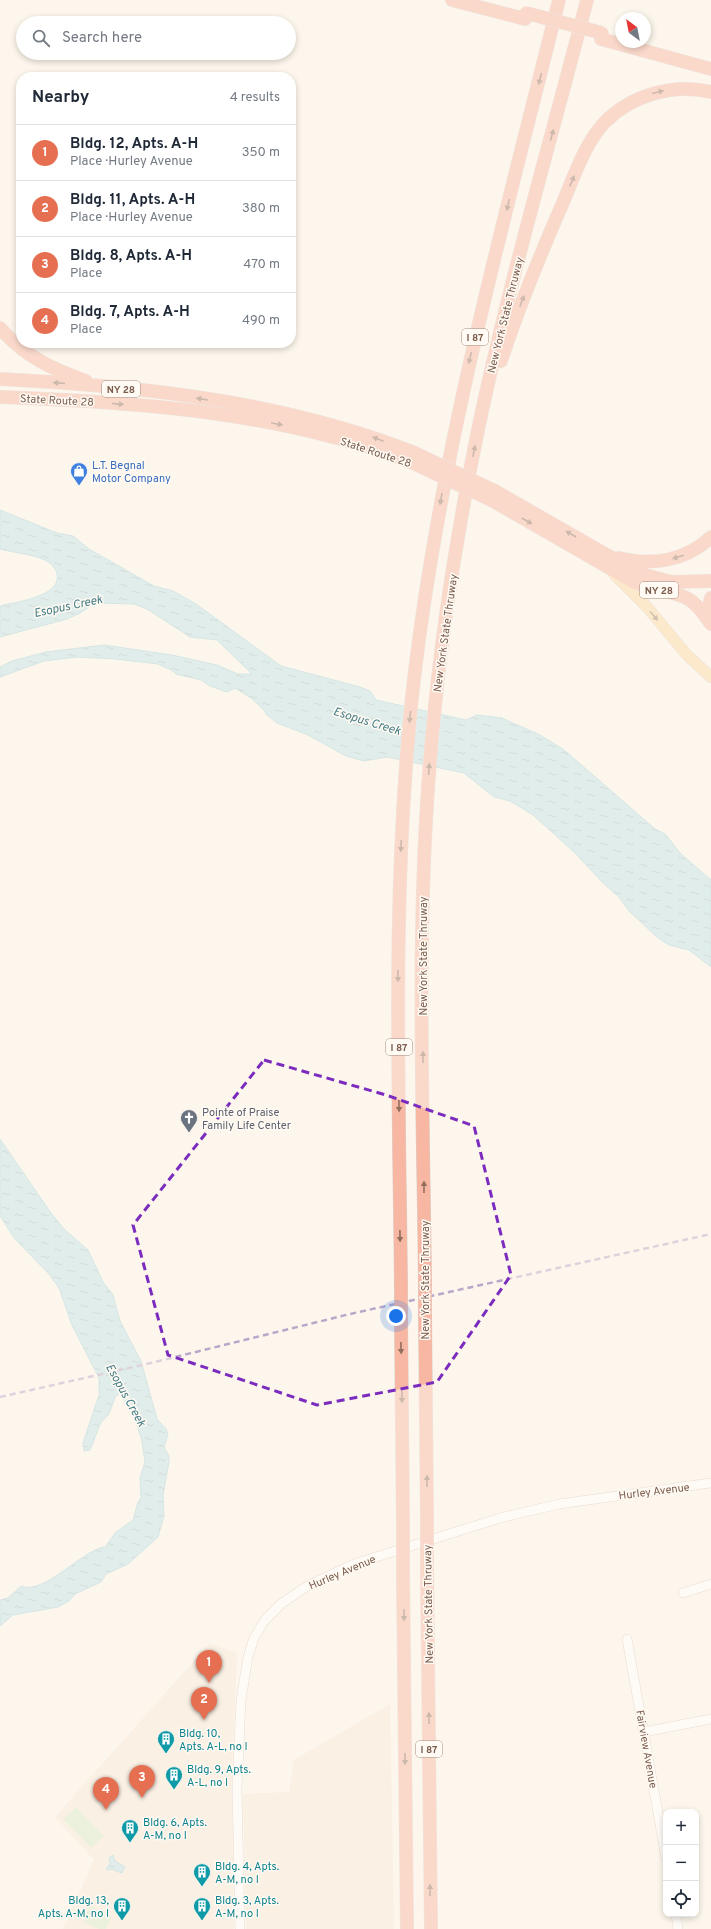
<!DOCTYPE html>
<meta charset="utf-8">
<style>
body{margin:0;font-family:Overpass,sans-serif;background:#f6f6f7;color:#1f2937}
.controls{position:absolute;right:12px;bottom:12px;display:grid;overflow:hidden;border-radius:8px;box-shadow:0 2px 6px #0003}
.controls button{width:36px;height:36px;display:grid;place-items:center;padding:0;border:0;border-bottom:1px solid #e0e1e3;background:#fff;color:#1f2937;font:20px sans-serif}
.compass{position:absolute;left:615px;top:12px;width:36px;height:36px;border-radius:50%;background:#fff;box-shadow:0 2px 6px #0003;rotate:328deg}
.you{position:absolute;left:396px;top:1316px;width:14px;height:14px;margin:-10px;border:3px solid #fff;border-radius:50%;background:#1a73e8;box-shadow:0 0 0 6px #1a73e833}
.badge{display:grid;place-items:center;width:26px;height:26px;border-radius:50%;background:#e76f51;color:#fff;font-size:13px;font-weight:700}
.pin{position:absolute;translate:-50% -33px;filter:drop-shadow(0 1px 2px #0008)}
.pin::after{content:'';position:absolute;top:21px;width:14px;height:12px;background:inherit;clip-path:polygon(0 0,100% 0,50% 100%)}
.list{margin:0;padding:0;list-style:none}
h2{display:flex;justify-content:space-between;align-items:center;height:52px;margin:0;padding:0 16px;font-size:17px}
h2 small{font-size:13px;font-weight:400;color:#747a83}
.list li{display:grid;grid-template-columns:26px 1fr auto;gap:12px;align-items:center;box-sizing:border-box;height:56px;padding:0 16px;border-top:1px solid #e0e1e3}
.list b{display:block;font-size:15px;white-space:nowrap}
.list p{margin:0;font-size:13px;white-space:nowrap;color:#747a83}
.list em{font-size:13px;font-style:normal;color:#747a83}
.icon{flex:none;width:22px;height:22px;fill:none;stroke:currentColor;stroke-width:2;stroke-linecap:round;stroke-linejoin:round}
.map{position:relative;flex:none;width:711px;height:1929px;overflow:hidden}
.search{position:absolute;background:#fff;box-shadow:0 2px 6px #0003;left:16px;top:16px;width:280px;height:44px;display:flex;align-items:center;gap:10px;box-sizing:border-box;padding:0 14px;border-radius:22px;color:#747a83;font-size:15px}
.panel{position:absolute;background:#fff;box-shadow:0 2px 6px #0003;left:16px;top:72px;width:280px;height:276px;border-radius:16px}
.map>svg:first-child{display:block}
.residential{fill:#f5e8da}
.green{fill:#d8ecc9}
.water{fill:url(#water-ripples);stroke:#a5d3da}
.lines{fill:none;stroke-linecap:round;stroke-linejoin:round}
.minor-casing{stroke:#d1beb0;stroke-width:10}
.major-casing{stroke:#dad1cd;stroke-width:12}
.highway-casing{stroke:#dad1cd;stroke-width:14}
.minor{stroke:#fff;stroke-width:9}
.major{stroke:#fbd9a5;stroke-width:11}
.highway{stroke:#f7b7a3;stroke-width:13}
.rail{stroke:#b9a8c9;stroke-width:2.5;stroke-dasharray:6 4;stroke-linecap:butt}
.highway-bridge-casing{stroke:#dad1cd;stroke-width:14;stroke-linecap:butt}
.highway-bridge{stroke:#f7b7a3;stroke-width:13}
.oneway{fill:#936e5e}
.oneway2{fill:#a18267}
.marked{fill:none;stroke:#7b2cbf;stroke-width:3;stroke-dasharray:8 5;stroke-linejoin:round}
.labels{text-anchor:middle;stroke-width:3;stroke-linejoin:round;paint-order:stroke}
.shield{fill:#fffaf3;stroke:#a28b7f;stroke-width:1}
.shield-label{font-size:10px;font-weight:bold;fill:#7a5c4d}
.street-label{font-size:11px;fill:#7a5c4d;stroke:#fffaf3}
.shop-label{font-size:11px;fill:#366cbe;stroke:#fffaf3;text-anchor:start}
.worship-label{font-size:11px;fill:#5b616d;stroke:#fffaf3;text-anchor:start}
.culture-label{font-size:11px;fill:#0d838f;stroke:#fffaf3;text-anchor:start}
.water-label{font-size:12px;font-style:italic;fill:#437c86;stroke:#fffaf3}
</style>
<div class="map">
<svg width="711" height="1929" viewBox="0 0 711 1929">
<defs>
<pattern id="water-ripples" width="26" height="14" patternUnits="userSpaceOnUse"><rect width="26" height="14" fill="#bfe3e8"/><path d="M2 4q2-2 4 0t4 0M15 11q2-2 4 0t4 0" fill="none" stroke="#a0bbbe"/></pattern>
</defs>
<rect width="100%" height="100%" fill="#fdf6ec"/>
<path class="residential" d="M210 1643 237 1653 232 1769 234 1929H63L94 1860 55 1817Z
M390 1704 394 1929H246L243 1794 289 1792 294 1760Z"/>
<path class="green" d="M76 1807 104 1836 91 1848 63 1819Z
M90 1906 112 1916 106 1929H99L83 1922Z"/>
<path class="water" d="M0 510 57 533 73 536 89 549 154 586 173 591 196 604 281 666 360 687 370 691 376 700 466 720 477 715 502 718 538 734 563 749 655 829 665 834 680 853 711 880V967L689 950 669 945 658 938 629 911 619 897 603 883 574 852 533 815 510 801 494 797 464 773 387 757 364 761 346 756 308 735 277 723 267 715 263 709 251 698 235 688 227 692 210 686 201 680 176 674 173 671 158 664 116 659 77 657 44 661 0 677V667L12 661 46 652 104 645 172 655 217 665 238 674H252L217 640 190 637 147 609 134 604 95 603 80 613 67 619 0 637V606C15 602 62 597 57 574 56 568 51 563 45 560 32 554 15 553 0 549Z
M0 1139 51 1213 64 1229 88 1250 103 1282 113 1295 120 1321 141 1361 157 1419 166 1429 168 1434 164 1447 169 1456V1462L163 1495 164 1516 158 1537 128 1564 106 1574 101 1582 75 1594 69 1601 58 1607 13 1615 0 1626V1600L8 1598 21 1586C44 1596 83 1549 105 1547L116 1532 133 1520 138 1502 141 1498 140 1478 145 1462 142 1441 137 1426 135 1410 130 1411 120 1393 115 1397 109 1414 101 1422 90 1450 84 1451 83 1443 99 1395V1378L72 1325 59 1288 49 1274 15 1239 0 1216Z
M113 1855 115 1861 125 1867 122 1873 111 1869 109 1870 106 1869 110 1864 109 1858Z"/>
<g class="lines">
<g class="minor-casing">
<path id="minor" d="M683 1593 711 1584
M627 1639 666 1858
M644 1732 711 1719
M676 1914 678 1929
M240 1929 237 1789 241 1700 248 1657 254 1638 265 1620 282 1603 309 1585 354 1564 500 1518 559 1504 711 1483"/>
</g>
<g class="major-casing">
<path id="major" d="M614 574 647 607 687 655 711 677"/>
</g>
<g class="highway-casing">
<path id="highway" d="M452 0 525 19
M601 39 711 69
M0 328C24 356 52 369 86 381
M501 361C519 306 541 253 564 200 575 174 585 143 605 122 632 95 673 83 711 92
M0 379C140 386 284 401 415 453
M0 397C138 402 283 412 413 463
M495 491 605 554 645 575 672 582 711 581
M493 501 634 582C650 589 677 591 690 600 699 606 705 616 711 624
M619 558C652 566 686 561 711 537
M711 598 709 607 711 621
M425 1282C423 1097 415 911 433 727 442 628 458 528 478 430 508 286 550 143 587 0
M401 1288C399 1085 391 881 414 679 441 448 503 225 559 0
M425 1314 427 1520
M401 1319 403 1527
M427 1568 431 1929
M403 1576 407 1929"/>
</g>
<use href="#minor" class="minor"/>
<use href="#major" class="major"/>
<use href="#highway" class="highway"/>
<path class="rail" d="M0 1397 151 1363 350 1314 711 1234"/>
<g class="highway-bridge-casing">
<path id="highway-bridge" d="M526 13 602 33
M415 453 495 491
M413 463 493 501
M425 1282V1314
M401 1288V1319
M427 1520V1568
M403 1527V1576"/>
</g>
<use href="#highway-bridge" class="highway-bridge"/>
</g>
<defs><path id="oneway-solid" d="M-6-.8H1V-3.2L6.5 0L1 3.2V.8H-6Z"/></defs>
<g class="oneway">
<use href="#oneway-solid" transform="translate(540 79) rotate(104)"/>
<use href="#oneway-solid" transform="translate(658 92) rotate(-14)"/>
<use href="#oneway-solid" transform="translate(552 135) rotate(-75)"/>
<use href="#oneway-solid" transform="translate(572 181) rotate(-67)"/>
<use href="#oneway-solid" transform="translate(508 205) rotate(104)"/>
<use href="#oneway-solid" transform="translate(522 301) rotate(-69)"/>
<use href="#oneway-solid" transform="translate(470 358) rotate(103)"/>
<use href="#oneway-solid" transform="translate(59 383) rotate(-175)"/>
<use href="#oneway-solid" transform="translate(202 399) rotate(-171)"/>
<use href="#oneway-solid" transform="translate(118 404) rotate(5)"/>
<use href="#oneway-solid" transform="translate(277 424) rotate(12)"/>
<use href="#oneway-solid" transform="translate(378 439) rotate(-159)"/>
<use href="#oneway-solid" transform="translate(474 451) rotate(-79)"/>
<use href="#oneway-solid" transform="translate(441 499) rotate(100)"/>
<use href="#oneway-solid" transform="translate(527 521) rotate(30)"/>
<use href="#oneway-solid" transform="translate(571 534) rotate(-150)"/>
<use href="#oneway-solid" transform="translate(678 557) rotate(163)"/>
<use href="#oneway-solid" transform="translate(410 717) rotate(96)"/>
<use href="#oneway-solid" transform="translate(429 769) rotate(-86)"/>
<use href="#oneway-solid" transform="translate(401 846) rotate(93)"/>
<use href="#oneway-solid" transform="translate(398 976) rotate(90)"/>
<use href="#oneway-solid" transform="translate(423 1057) rotate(-90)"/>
<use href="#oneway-solid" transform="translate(399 1106) rotate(89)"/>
<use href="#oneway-solid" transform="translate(424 1187) rotate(-90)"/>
<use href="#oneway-solid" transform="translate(400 1236) rotate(89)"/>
<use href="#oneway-solid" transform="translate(401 1348) rotate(89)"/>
<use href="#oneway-solid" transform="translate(402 1397) rotate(90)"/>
<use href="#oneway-solid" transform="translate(427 1481) rotate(-90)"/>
<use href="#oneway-solid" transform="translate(404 1615) rotate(89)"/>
<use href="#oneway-solid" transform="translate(429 1718) rotate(-90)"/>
<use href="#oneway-solid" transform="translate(405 1759) rotate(89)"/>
<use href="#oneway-solid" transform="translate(430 1890) rotate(-90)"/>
</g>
<use class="oneway2" href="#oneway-solid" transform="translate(654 616) rotate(50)"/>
<path d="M0 0H711V1929H0ZM264 1060 386 1095 474 1126 511 1275 437 1382 317 1405 168 1355 133 1225Z" fill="#fdf6ec" fill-opacity=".55" fill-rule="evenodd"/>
<path class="marked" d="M264 1060 386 1095 474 1126 511 1275 437 1382 317 1405 168 1355 133 1225Z"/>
<defs>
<g id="shop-pin" transform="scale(0.9)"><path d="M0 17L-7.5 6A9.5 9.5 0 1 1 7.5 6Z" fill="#3f7fe0" stroke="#fffaf3"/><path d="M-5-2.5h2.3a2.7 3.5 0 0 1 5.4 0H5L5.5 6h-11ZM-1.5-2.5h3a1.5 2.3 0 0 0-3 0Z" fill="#fff"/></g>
<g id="church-pin" transform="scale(0.9)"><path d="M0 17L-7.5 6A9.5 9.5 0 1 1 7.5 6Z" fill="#6b7280" stroke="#fffaf3"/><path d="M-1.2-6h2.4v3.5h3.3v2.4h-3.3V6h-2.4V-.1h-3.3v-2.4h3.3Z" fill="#fff"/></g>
<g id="building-pin" transform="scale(0.9)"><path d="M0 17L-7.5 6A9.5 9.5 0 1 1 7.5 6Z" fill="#0f9aa8" stroke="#fffaf3"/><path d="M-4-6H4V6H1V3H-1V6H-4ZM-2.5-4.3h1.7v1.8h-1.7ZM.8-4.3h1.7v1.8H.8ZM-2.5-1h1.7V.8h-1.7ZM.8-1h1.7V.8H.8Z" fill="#fff"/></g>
</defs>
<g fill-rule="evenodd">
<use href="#shop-pin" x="79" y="471"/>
<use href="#church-pin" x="189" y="1118"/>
<use href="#building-pin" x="166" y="1739"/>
<use href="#building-pin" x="174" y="1775"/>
<use href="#building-pin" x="130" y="1828"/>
<use href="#building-pin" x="202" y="1872"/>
<use href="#building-pin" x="122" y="1906"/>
<use href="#building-pin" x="202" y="1906"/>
</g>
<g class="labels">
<g class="shield">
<rect x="462" y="329" width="26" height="16" rx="3"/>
<rect x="102" y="381" width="38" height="16" rx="3"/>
<rect x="640" y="582" width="38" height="16" rx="3"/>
<rect x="386" y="1039" width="26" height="16" rx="3"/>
<rect x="416" y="1741" width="26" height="16" rx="3"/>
</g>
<g class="shield-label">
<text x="475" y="341">I 87</text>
<text x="121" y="393">NY 28</text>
<text x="659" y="594">NY 28</text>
<text x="399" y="1051">I 87</text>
<text x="429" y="1753">I 87</text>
</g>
<g class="street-label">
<text transform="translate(505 315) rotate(-76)" y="4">New York State Thruway</text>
<text transform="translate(57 400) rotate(3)" y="4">State Route 28</text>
<text transform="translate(376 452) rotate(18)" y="4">State Route 28</text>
<text transform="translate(445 633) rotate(-82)" y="4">New York State Thruway</text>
<text transform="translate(423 956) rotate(-90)" y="4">New York State Thruway</text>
<text transform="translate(425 1280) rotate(-90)" y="4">New York State Thruway</text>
<text transform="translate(654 1491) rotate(-7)" y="4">Hurley Avenue</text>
<text transform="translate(342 1572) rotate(-23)" y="4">Hurley Avenue</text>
<text transform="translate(428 1604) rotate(-91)" y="4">New York State Thruway</text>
<text transform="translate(647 1749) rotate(80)" y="4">Fairview Avenue</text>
</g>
<g class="shop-label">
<text x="92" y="469">L.T. Begnal<tspan x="92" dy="13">Motor Company</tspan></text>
</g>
<g class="worship-label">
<text x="202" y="1116">Pointe of Praise<tspan x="202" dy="13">Family Life Center</tspan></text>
</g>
<g class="culture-label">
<text x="179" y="1737">Bldg. 10,<tspan x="179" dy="13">Apts. A-L, no I</tspan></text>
<text x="187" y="1773">Bldg. 9, Apts.<tspan x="187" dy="13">A-L, no I</tspan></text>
<text x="143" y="1826">Bldg. 6, Apts.<tspan x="143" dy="13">A-M, no I</tspan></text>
<text x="215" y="1870">Bldg. 4, Apts.<tspan x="215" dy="13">A-M, no I</tspan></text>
<text x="109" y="1904" text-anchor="end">Bldg. 13,<tspan x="109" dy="13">Apts. A-M, no I</tspan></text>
<text x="215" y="1904">Bldg. 3, Apts.<tspan x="215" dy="13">A-M, no I</tspan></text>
</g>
<g class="water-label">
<text transform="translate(68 606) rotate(-12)" y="4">Esopus Creek</text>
<text transform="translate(367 721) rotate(17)" y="4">Esopus Creek</text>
<text transform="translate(126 1395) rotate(61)" y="4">Esopus Creek</text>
</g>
</g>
</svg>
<div class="controls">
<button>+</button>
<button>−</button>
<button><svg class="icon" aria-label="locate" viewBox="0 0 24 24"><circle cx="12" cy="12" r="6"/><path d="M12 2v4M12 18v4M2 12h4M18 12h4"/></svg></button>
</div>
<svg class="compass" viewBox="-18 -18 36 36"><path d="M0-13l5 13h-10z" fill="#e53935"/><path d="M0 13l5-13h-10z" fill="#747a83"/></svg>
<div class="you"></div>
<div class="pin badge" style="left:209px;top:1683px">1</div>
<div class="pin badge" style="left:204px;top:1720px">2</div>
<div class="pin badge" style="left:142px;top:1798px">3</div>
<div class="pin badge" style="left:106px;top:1810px">4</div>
<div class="search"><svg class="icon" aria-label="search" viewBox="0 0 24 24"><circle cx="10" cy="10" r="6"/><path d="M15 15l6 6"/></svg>Search here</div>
<section class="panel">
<h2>Nearby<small>4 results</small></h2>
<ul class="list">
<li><span class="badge">1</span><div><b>Bldg. 12, Apts. A-H</b><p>Place · Hurley Avenue</p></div><em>350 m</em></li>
<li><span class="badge">2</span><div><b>Bldg. 11, Apts. A-H</b><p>Place · Hurley Avenue</p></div><em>380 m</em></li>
<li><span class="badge">3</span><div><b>Bldg. 8, Apts. A-H</b><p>Place</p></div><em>470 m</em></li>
<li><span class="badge">4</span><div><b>Bldg. 7, Apts. A-H</b><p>Place</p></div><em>490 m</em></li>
</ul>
</section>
</div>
